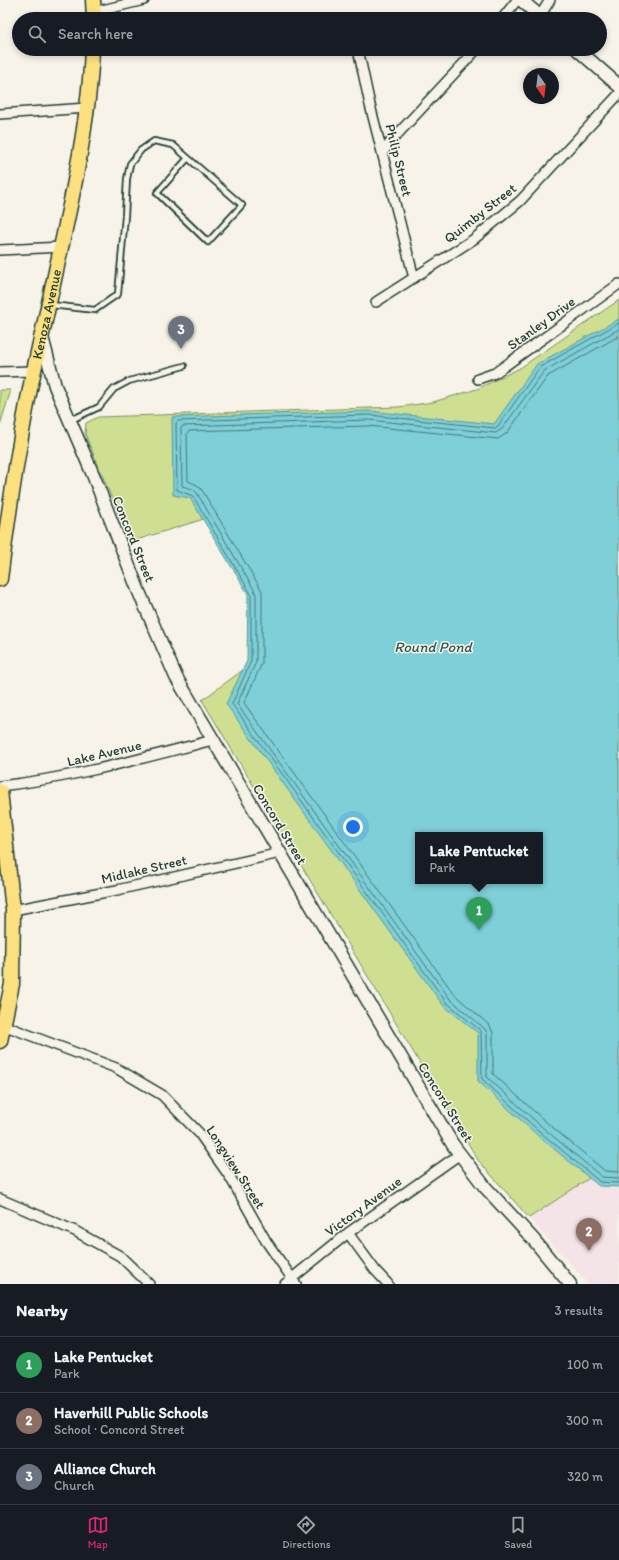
<!DOCTYPE html>
<meta charset="utf-8">
<style>
body{margin:0;font-family:Itim,sans-serif;background:#20242c;color:#f1f3f6}
.compass{position:absolute;left:523px;top:68px;width:36px;height:36px;border-radius:50%;background:#171b24;box-shadow:0 2px 6px #0003;rotate:166deg}
.you{position:absolute;left:353px;top:827px;width:14px;height:14px;margin:-10px;border:3px solid #fff;border-radius:50%;background:#1a73e8;box-shadow:0 0 0 6px #1a73e833}
.badge{display:grid;place-items:center;width:26px;height:26px;border-radius:50%;background:#db2777;color:#fff;font-size:13px;font-weight:700}
.pin{position:absolute;translate:-50% -33px;filter:drop-shadow(0 1px 2px #0008)}
.pin::after{content:'';position:absolute;top:21px;width:14px;height:12px;background:inherit;clip-path:polygon(0 0,100% 0,50% 100%)}
.popup{position:absolute;left:415px;top:832px;width:128px;height:52px;box-sizing:border-box;display:grid;place-content:center;border-radius:0px;background:#171b24;filter:drop-shadow(0 1px 3px #0005);font-size:13px;white-space:nowrap;color:#9ea1a6}
.popup b{font-size:15px;color:#f1f3f6}
.popup::after{content:'';position:absolute;left:50%;top:100%;margin-left:-8px;border:8px solid transparent;border-top-color:#171b24}
.list{margin:0;padding:0;list-style:none}
h2{display:flex;justify-content:space-between;align-items:center;height:52px;margin:0;padding:0 16px;font-size:17px}
h2 small{font-size:13px;font-weight:400;color:#9ea1a6}
.list li{display:grid;grid-template-columns:26px 1fr auto;gap:12px;align-items:center;box-sizing:border-box;height:56px;padding:0 16px;border-top:1px solid #363941}
.list b{display:block;font-size:15px;white-space:nowrap}
.list p{margin:0;font-size:13px;white-space:nowrap;color:#9ea1a6}
.list em{font-size:13px;font-style:normal;color:#9ea1a6}
.icon{flex:none;width:22px;height:22px;fill:none;stroke:currentColor;stroke-width:2;stroke-linecap:round;stroke-linejoin:round}
.map{position:relative;flex:none;width:619px;height:1284px;overflow:hidden}
.search{position:absolute;background:#171b24;box-shadow:0 2px 6px #0003;left:12px;right:12px;top:12px;height:44px;display:flex;align-items:center;gap:10px;box-sizing:border-box;padding:0 14px;border-radius:22px;color:#9ea1a6;font-size:15px}
.sheet{height:220px;background:#171b24}
nav{display:flex;justify-content:space-around;align-items:center;box-sizing:border-box;height:56px;border-top:1px solid #363941;background:#171b24;font-size:11px;color:#9ea1a6}
nav a{display:grid;justify-items:center;gap:2px}
nav .on{color:#db2777}
.map>svg:first-child{display:block}
.built{fill:#f4e3e7}
.green{fill:#cfdf92;stroke:#778e63;fill-rule:evenodd}
.water{fill:#7ecfd8;stroke:#589596;fill-rule:evenodd}
.lines{fill:none;stroke-linecap:round;stroke-linejoin:round}
.shore{stroke:#457776;stroke-width:1}
.lane-casing{stroke:#1f3d34;stroke-width:8}
.street-casing{stroke:#1f3d34;stroke-width:12}
.secondary-casing{stroke:#1f3d34;stroke-width:15}
.primary-casing{stroke:#1f3d34;stroke-width:17}
.lane{stroke:#f7f3e8;stroke-width:4.5}
.street{stroke:#f7f3e8;stroke-width:9}
.secondary{stroke:#f7f3e8;stroke-width:12}
.primary{stroke:#fce080;stroke-width:14}
.labels{text-anchor:middle;stroke-width:3;stroke-linejoin:round;paint-order:stroke}
.street-label{font-size:14px;fill:#1f3d34;stroke:#f7f3e8}
.water-label{font-size:15px;font-style:italic;fill:#325a55;stroke:#f7f3e8}
</style>
<div class="map">
<svg width="619" height="1284" viewBox="0 0 619 1284">
<rect width="100%" height="100%" fill="#f7f3e8"/>
<filter id="ink" filterUnits="userSpaceOnUse"><feTurbulence type="fractalNoise" baseFrequency=".025" numOctaves="2"/><feDisplacementMap in="SourceGraphic" scale="8" xChannelSelector="R" yChannelSelector="G"/><feConvolveMatrix kernelMatrix="1 2 1 2 8 2 1 2 1" color-interpolation-filters="sRGB"/></filter>
<g filter="url(#ink)">
<path class="built" d="M597 1173H619V1284H588L529 1218Z"/>
<path class="green" d="M619 300V1173H597L529 1218 478 1160 202 700 254 662 252 591 207 518 130 542 85 434 86 423 98 417 399 407 433 402 477 389 520 368ZM418 835H540V881H418Z
M0 390H11L0 425Z"/>
<path class="water" d="M619 319V1187L599 1186 536 1134 478 1081V1033L443 1005 226 704 247 661 248 594 190 498 173 495 172 417 369 411 494 424 537 364ZM418 835H540V881H418Z"/>
<g class="lines">
<path class="shore" d="M619 323 540 367 498 426 495 428 369 415 178 421 176 423 177 490 193 496 251 594V661L232 704 446 1002 481 1031 482 1079 539 1131 600 1182 619 1183
M619 329 544 371 502 429 496 433 369 420 183 426 181 428 182 486 193 489 197 493 256 593V662L237 704 450 999 485 1029 487 1033V1077L542 1127 602 1177 619 1178
M619 336 548 376 507 433 498 439 368 426 189 431 187 434 188 481 197 485 202 490 262 591V663L244 703 454 994 490 1026 493 1033V1074L546 1122 605 1171 619 1172"/>
<g class="lane-casing">
<path id="lane" d="M51 305 95 310 118 294 125 216 127 179 130 164 141 150 154 141 173 145 242 205 208 242 157 193 188 158
M71 420 99 407 114 389 129 381 184 366"/>
</g>
<g class="street-casing">
<path id="street" d="M94 12 144 0
M540 16 550 0
M502 19 517 0
M358 49 370 105 414 278
M0 114 87 108
M383 152 393 139 477 49
M0 250 62 247
M376 302 474 239 520 201 619 94
M0 372 34 371
M478 379 495 373 619 284
M0 786C72 778 143 758 213 740
M13 910 117 890 280 853
M3 1025 116 1068 162 1095 199 1133 230 1177 266 1241 296 1284
M0 1199 75 1231 120 1256 149 1284
M348 1233 375 1270 388 1284
M285 1284 348 1233 460 1154"/>
</g>
<g class="secondary-casing">
<path id="secondary" d="M521 0 543 19
M577 49 619 86
M42 337 55 386 94 477 139 592 176 677 453 1145 485 1187 533 1239 570 1284"/>
</g>
<g class="primary-casing">
<g id="primary">
<path d="M93 0 94 19"/>
<path id="s1" d="M0 579C9 509 19 439 34 370 47 312 60 254 72 196 82 147 90 99 92 49"/>
<path d="M0 791 13 910 12 984 0 1041"/>
</g>
</g>
<use href="#lane" class="lane"/>
<use href="#street" class="street"/>
<use href="#secondary" class="secondary"/>
<use href="#primary" class="primary"/>
</g>
</g>
<g class="labels">
<g class="street-label">
<text transform="translate(399 160) rotate(76)" y="5">Philip Street</text>
<text transform="translate(480 213) rotate(-38)" y="5">Quimby Street</text>
<text dy="5" stroke="none"><textPath href="#s1" startOffset="269">Kenoza Avenue</textPath></text>
<text transform="translate(541 323) rotate(-36)" y="5">Stanley Drive</text>
<text transform="translate(134 539) rotate(68)" y="5">Concord Street</text>
<text transform="translate(104 753) rotate(-13)" y="5">Lake Avenue</text>
<text transform="translate(280 824) rotate(59)" y="5">Concord Street</text>
<text transform="translate(144 869) rotate(-13)" y="5">Midlake Street</text>
<text transform="translate(446 1102) rotate(58)" y="5">Concord Street</text>
<text transform="translate(236 1167) rotate(57)" y="5">Longview Street</text>
<text transform="translate(363 1206) rotate(-36)" y="5">Victory Avenue</text>
</g>
<g class="water-label">
<text x="433" y="652">Round Pond</text>
</g>
</g>
</svg>
<svg class="compass" viewBox="-18 -18 36 36"><path d="M0-13l5 13h-10z" fill="#e53935"/><path d="M0 13l5-13h-10z" fill="#9ea1a6"/></svg>
<div class="you"></div>
<div class="pin badge" style="left:479px;top:930px;background:#2e9e5b">1</div>
<div class="popup"><b>Lake Pentucket</b>Park</div>
<div class="pin badge" style="left:589px;top:1251px;background:#8d6e63">2</div>
<div class="pin badge" style="left:181px;top:349px;background:#6b7280">3</div>
<div class="search"><svg class="icon" aria-label="search" viewBox="0 0 24 24"><circle cx="10" cy="10" r="6"/><path d="M15 15l6 6"/></svg>Search here</div>
</div>
<section class="sheet">
<h2>Nearby<small>3 results</small></h2>
<ul class="list">
<li><span class="badge" style="background:#2e9e5b">1</span><div><b>Lake Pentucket</b><p>Park</p></div><em>100 m</em></li>
<li><span class="badge" style="background:#8d6e63">2</span><div><b>Haverhill Public Schools</b><p>School · Concord Street</p></div><em>300 m</em></li>
<li><span class="badge" style="background:#6b7280">3</span><div><b>Alliance Church</b><p>Church</p></div><em>320 m</em></li>
</ul>
</section>
<nav>
<a class="on"><svg class="icon" aria-label="map" viewBox="0 0 24 24"><path d="M3 6l6-2 6 2 6-2v14l-6 2-6-2-6 2zM9 4v14M15 6v14"/></svg>Map</a>
<a><svg class="icon" aria-label="directions" viewBox="0 0 24 24"><path d="M12 3l9 9-9 9-9-9zM9 14v-3h6M13 9l2 2-2 2"/></svg>Directions</a>
<a><svg class="icon" aria-label="saved" viewBox="0 0 24 24"><path d="M7 4h10v16l-5-4-5 4z"/></svg>Saved</a>
</nav>
